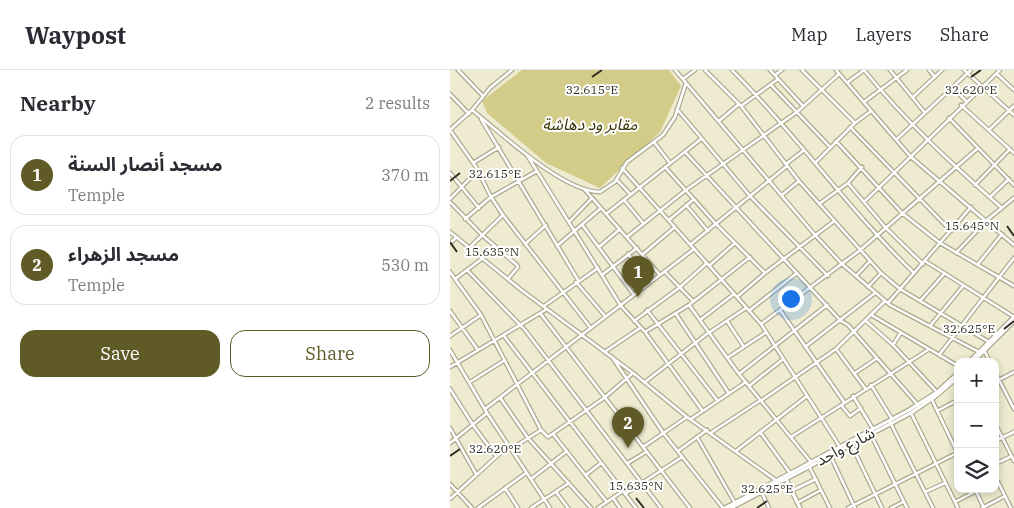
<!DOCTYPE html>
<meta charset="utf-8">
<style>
body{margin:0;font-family:"IBM Plex Serif","Noto Sans Arabic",serif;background:#f2f2f3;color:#2b2b33}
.controls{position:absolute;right:15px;bottom:15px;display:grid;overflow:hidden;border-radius:10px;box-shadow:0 2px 8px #0003}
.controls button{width:45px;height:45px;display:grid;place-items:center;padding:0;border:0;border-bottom:1px solid #e1e1e2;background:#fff;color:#2b2b33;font:25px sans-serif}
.you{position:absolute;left:340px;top:228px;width:18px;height:18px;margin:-12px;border:4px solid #fff;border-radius:50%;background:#1a73e8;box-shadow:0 0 0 8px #1a73e833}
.badge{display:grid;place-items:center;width:32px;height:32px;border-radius:50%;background:#605a27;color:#fff;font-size:16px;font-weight:700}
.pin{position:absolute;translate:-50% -41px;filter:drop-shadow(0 1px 2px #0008)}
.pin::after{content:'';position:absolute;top:26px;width:18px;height:15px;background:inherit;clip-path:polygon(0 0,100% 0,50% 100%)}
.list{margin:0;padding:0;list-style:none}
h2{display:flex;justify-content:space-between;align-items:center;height:65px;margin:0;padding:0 20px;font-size:21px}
h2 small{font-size:16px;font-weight:400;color:#7c7c81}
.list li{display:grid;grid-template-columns:32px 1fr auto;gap:15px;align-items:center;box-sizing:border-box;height:80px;margin:0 10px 10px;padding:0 10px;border:1px solid #e1e1e2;border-radius:15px}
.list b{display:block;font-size:19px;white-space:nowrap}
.list p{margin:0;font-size:16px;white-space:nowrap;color:#7c7c81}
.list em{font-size:16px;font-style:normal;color:#7c7c81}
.actions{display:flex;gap:10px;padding:15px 20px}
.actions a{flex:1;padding:11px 0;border:1px solid #605a27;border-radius:15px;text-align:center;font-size:18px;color:#605a27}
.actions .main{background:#605a27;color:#fff}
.icon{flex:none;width:28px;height:28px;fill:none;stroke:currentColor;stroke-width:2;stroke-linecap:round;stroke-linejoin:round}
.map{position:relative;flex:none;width:564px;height:438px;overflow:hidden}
header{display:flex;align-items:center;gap:30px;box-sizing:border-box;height:70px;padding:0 25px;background:#fff;border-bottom:1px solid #e1e1e2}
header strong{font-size:24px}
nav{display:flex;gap:28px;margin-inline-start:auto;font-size:18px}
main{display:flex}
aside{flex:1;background:#fff}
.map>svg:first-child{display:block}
.green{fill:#d3cc89}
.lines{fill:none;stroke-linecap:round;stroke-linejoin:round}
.street-casing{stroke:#acaa90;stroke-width:5}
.secondary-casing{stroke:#acaa90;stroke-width:5.5}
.street{stroke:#fff;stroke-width:2.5}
.secondary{stroke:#fff;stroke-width:3}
.ticks{fill:none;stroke:#2f2e23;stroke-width:2}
.labels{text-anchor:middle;stroke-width:4;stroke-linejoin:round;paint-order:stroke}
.park-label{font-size:16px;font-style:italic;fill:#3b3607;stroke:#fff}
.street-label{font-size:16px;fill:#2f2e23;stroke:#fff}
.ticks-label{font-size:12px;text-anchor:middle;fill:#2f2e23;stroke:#fff;stroke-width:4;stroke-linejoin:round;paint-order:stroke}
</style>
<header>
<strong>Waypost</strong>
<nav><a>Map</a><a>Layers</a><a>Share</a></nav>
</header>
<main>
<aside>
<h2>Nearby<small>2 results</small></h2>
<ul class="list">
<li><span class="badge">1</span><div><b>مسجد أنصار السنة</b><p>Temple</p></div><em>370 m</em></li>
<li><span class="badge">2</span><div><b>مسجد الزهراء</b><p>Temple</p></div><em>530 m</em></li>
</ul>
<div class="actions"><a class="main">Save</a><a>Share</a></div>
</aside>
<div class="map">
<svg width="564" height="438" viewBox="0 0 564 438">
<rect width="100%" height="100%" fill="#eeebd0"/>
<path class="green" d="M72 0H219L231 16 210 62 150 118 96 93 37 43 32 31Z"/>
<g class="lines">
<g class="street-casing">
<path id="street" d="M8 0 33 26
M225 0 365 165 392 194 440 235 529 282
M255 0 291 36 349 111 431 203 450 219 539 272
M282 0C346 64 398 139 463 202
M320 0 353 36
M352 0 405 53
M386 0 461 87 564 175
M440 0 475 43
M479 0 485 7
M514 0 564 45
M547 4 564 20
M325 5 332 0
M233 9 245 0
M398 12 414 0C455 51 503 95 552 138
M322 16 380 77
M503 18 516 31
M0 24 19 44
M463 27 492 0
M414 32 457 0
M511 35 564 83
M291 36 328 9
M227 39 300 126 378 206
M22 40C52 64 112 121 150 122L165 112 177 92 213 65 225 47 236 13
M499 48 564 115
M31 49 128 210
M269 51 289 34
M400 57 501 161
M0 60 26 97 41 127 53 145 140 257
M0 60 22 40 40 18 62 0
M539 60 564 36
M447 69 521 0
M386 71 452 143 490 173 564 216
M204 72 220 93
M235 82 391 251 398 255 468 335
M77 85 171 236 195 262 252 340
M23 93 49 77
M365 93 405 53 421 41
M336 94 353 81
M215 97 266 154 315 203
M172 98 311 254 390 377
M0 103 29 138
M167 110 180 124
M398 113 435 157 473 194
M525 115 560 79
M135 120 210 205
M332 125 349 111
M540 127 559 109
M0 129 28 100
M174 130 193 153
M0 132 32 165 67 195 68 197 58 209
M414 132 550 0
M369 134 398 113 412 97
M236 135 258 161
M156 144 251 69
M15 149 41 127 87 101
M219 150 244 129
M119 152 142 128
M133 156 184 225
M0 162 70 219 183 303 237 347 327 411
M177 167 236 120 347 42 389 4
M0 173 7 167
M75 174 96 155
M241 174 337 96
M107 176 151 138
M149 177 170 159
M19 178 53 145
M506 183 537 150 564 128
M178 184 201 212
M193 184 225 157
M475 191 564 247
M528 194 552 164
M260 195 285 173
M18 201 75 260 211 438
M0 202 31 245 91 360 98 367 154 328 183 303
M215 202 243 231
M152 205 187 178
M406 206 420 191
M5 209 33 188
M126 212 155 246
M418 217 431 203
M287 227 315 203 383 152
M470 231 494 204
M438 233 521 137
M239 235 289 304 361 392
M94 236 148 198
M197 240 267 330
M300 240 347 203
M330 240 394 332
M0 241 28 280
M90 243 240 438
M226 244 278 322
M423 246 508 296
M250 250 284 224
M184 251 229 218 257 193
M277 251 294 277
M416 251 443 275 487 322
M311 254 409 181 527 79
M480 256 513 216
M195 262 239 235 300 187
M260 262 296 238
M0 266 31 245
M54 266 186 438
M443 275 450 264
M355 277 425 223
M386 279 415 318
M0 280 37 343 100 438
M534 280 540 292
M156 281 190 258
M489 285 564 188
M162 287 214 364 273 438
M277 288 315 263
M0 297 97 239
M545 302 564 339
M405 303 426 289
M289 304 377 235
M20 312 55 290
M195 312 258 263
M545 312 564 302
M421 315 442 349
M299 316 332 290
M0 319 23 355 46 386
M403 326 423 359
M51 329 78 368 141 438
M312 330 386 279 435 231
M482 330 507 382
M391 335 400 346 411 338
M35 339 244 179
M487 341 508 330
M461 343 508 438
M241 349 296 312
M440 352 483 438
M545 353 564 391
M0 358 26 404
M262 362 311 330
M310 362 340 403
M103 364 156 431
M421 365 457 438
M247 367 285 433
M341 367 478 280
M545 371 564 362
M0 373 37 343
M402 376 432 438
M193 377 237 347
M61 379 91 360
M228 381 257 360
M286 381 357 326
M381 387 405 438
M178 393 196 382
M545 394 562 386
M360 398 380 438
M137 404 151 393
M545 406 561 438
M81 409 117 381
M0 414 22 438
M55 418 68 438
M525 419 534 438
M341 421 366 409
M106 422 118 438
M475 422 495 413
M312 423 319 438
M175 424 232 387
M163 428 170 438
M0 429 58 376
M505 432 526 421
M347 433 371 420
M28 438 76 403
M81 438 119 413
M148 438 173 421
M398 438 507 383
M441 438 453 432
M532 438 555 426"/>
</g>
<g class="secondary-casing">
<path id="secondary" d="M519 292 564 247
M523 292 564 251
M336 409 350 438
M275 438 459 340 487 322 508 303
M281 438 461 343 486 326 508 307"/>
</g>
<use href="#street" class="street"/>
<use href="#secondary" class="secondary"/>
</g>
<path class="ticks" d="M142 7 152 0M521 7 531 0M0 111 10 103M557 156 564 166M0 172 7 182M554 259 564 251M0 386 10 379M186 428 194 438M307 438 317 431"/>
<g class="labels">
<g class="park-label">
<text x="140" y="60">مقابر ود دهاشة</text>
</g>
<g class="street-label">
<text transform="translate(395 376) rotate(-28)" y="6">شارع واحد</text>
</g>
</g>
<g class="ticks-label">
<text x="521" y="24">32.620°E</text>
<text x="142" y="24">32.615°E</text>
<text x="45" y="108">32.615°E</text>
<text x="522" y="160">15.645°N</text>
<text x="42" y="186">15.635°N</text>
<text x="519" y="263">32.625°E</text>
<text x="45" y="383">32.620°E</text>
<text x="186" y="420">15.635°N</text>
<text x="317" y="423">32.625°E</text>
</g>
</svg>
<div class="controls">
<button>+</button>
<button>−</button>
<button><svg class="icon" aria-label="layers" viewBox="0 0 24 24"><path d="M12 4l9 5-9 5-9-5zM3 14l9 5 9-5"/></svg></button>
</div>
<div class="you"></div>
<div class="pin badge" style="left:188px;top:227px">1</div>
<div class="pin badge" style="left:178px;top:378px">2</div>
</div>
</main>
